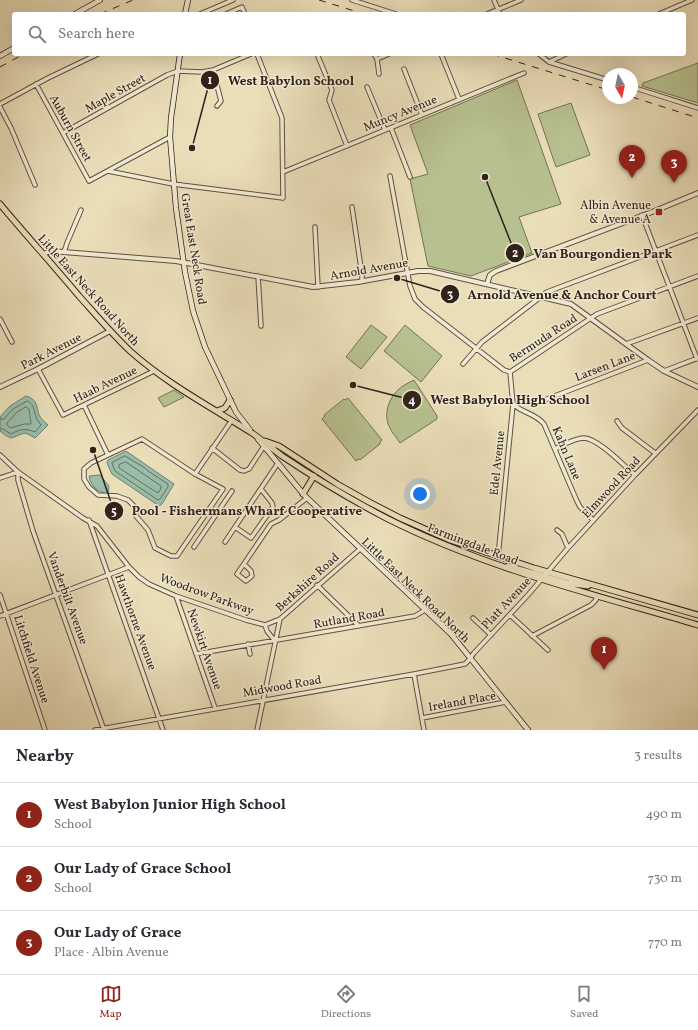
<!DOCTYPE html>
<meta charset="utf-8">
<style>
body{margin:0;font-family:Vollkorn,serif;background:#f7f7f7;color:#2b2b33}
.compass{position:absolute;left:602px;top:68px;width:36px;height:36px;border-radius:50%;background:#fff;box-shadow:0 4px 16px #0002;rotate:171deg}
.you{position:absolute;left:420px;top:494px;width:14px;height:14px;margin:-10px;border:3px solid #fff;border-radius:50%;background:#1a73e8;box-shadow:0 0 0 6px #1a73e833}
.badge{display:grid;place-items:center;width:26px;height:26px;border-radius:50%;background:#8f2418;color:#fff;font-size:13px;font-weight:700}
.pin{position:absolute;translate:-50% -33px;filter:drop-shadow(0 1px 2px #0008)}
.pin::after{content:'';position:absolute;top:21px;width:14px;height:12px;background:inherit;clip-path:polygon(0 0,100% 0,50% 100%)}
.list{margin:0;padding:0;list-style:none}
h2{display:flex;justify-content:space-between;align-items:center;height:52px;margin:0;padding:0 16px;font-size:17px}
h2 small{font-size:13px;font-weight:400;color:#7c7c81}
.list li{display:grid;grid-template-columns:26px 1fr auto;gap:12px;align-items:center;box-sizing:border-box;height:64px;padding:0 16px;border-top:1px solid #e1e1e2}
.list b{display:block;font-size:15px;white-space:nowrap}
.list p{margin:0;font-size:13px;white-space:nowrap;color:#7c7c81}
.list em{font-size:13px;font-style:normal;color:#7c7c81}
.icon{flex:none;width:22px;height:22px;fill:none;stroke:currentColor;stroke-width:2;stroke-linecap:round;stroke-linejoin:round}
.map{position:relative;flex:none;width:698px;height:730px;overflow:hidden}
.search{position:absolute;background:#fff;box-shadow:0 4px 16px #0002;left:12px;right:12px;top:12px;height:44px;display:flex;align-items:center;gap:10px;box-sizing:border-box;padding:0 14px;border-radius:4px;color:#7c7c81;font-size:15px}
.sheet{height:244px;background:#fff}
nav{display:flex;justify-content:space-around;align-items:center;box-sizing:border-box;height:56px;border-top:1px solid #e1e1e2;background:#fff;font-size:11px;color:#7c7c81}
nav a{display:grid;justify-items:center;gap:2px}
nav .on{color:#8f2418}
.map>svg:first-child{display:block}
.green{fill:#b7c18f;stroke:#747254}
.water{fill:#99bda9;stroke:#6f7f70}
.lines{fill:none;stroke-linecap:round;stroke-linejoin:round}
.shore{stroke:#657062;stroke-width:1}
.minor-casing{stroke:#5f5142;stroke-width:5.5}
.tertiary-casing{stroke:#5f5142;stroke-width:6}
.secondary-casing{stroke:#31221a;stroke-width:6}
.primary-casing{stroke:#31221a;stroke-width:7}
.minor{stroke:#f1ead2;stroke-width:3.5}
.tertiary{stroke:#f1ead2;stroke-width:4}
.secondary{stroke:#f1ead2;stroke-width:4.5}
.primary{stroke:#eadeb9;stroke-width:5}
.rail{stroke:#31221a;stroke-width:1;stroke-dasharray:7 7;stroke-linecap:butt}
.poi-dot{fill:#8f2418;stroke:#f1ead2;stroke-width:1.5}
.labels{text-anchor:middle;stroke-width:3;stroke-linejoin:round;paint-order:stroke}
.street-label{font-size:12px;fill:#31221a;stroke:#f1ead2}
.poi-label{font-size:12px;fill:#31221a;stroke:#f1ead2;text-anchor:end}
.leader{fill:none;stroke:#31221a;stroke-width:1.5}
.callout-dot{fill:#31221a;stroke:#f1ead2;stroke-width:1.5}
.mark-label{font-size:12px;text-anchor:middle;font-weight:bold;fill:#fff}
.callout-label{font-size:13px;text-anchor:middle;font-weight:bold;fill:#31221a;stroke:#f1ead2;stroke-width:3;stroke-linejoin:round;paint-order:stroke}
</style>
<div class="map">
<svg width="698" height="730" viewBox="0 0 698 730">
<rect width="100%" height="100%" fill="#eadeb9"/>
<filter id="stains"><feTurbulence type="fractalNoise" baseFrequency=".005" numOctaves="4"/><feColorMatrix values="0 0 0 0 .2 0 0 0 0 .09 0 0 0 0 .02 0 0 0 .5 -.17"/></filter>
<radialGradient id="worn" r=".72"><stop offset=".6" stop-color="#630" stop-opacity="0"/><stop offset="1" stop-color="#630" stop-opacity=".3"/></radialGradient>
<path class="green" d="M698 63V103L642 86 643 83Z
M517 80 561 204 519 217 532 253 471 276 428 266 410 179 428 174 410 125Z
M571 103 590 155 556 167 538 114Z
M371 325 387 337 361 369 346 357Z
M405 325 442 356 421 382 384 351Z
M414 380 437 416V419L400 443C397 438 392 433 390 428 383 416 388 399 398 390 402 386 408 383 414 380Z
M174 390 184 397 164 407 158 398Z
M348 398 382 440 380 442V444L360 460 359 459 356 461 322 419 325 416 324 415 344 399 345 400Z"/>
<path class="water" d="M26 396C38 400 36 405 39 415 41 419 45 422 48 425L35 438 26 433C10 436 15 443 0 431V417L10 406Z
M126 451 174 484 162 504 159 506 112 474 107 463 108 460Z
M100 475 109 486 108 494H107C97 491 91 487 89 476Z"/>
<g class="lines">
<path class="shore" d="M26 407 29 409 31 424H24L11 428 7 425V423L16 413Z
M0 419H4L13 409 27 401C35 404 33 410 36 417 37 420 39 422 41 425L35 432C25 428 20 429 11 434L3 429H0
M125 456 145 468 148 471 168 484V487L160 499 158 500 115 471 112 463Z
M126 462 161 486V488L159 492H156L119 468V465Z"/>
<g class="minor-casing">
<path id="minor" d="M352 0 396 14
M494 0 500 14
M200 14 233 0
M226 14 242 7 245 14
M487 14 521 0
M659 14 692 0
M317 54 332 90 329 100 347 146
M374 54 377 59 379 74
M441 54 459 99
M539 54 549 62 608 80
M377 59 389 54
M549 62 566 54
M404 69 422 115
M213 70 221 101 217 106
M36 84 89 181 170 137
M367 87 385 130
M632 87 698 108
M0 104 48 78 98 54
M0 107 11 128 35 185
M391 128 410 177
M63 133 167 75 178 71 202 72 213 70 251 54
M108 171 173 184 283 198 282 118 257 54
M283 172 524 73
M390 176 410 286 415 299 423 307 504 370 510 372
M352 207 362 275V281
M642 215 697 359
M315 227 318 287
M64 252 67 243 81 210
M258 276 261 326
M0 319 12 342
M626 344 698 318
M463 364 482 342 547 292 698 235
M38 369 63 415 154 371
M664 371 698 358
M510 372 597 314 698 276
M547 399 648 360
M513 404C522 413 535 413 544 424L576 499 580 507 593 520
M84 405 108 455
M617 421 622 428 655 453
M212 448 240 470 244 471 249 469 264 446
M555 449C564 445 574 438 584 438 599 439 623 465 635 475
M0 455 18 472 83 518 97 526 129 567 139 577 149 584 176 596 246 620 265 625 280 619
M195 474 142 439 91 463 84 469V479L89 487 98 495 117 496 128 500 134 506 136 516 148 530 155 548 171 556H177L223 489 195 474 232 420
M0 478 18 472V480L33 531 104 730
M89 520 163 730
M235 527 251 538 273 507 272 503 261 489
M557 530 562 534 568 548
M225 542 278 463
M194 547 232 491
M498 557 513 404 510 372
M244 564 251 571 252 576 246 581 237 574 271 524 279 520 307 498
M317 585 359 626
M0 595 45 730
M176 596 215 708
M510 615 548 650
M0 616 129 567
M473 618 491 635
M265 625 267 631 275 641
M532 636 591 605 595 601 598 596
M248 644 250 654
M196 654 415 616 425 610
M414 674 424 730
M422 718 506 702
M95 730 414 674 465 664 468 661 474 653 528 595 568 548 635 475 698 410
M257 730 280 619 360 549"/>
</g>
<g class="tertiary-casing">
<path id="tertiary" d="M43 254 51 251 176 261 313 287 358 282 418 271H430L571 304 648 360 664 371 698 387
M487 284 490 275 496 271 652 212 698 193
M0 387 38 369 110 331"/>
</g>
<g class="secondary-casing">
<path id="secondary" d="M75 14 100 0
M185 14 188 0
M180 54 171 118 170 137 176 208 185 272 193 311 205 347 236 412 250 430
M0 56 14 48
M258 439 305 496 451 634 528 730"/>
</g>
<g class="primary-casing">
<path id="primary" d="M0 204C26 235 53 265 79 296 96 315 112 334 130 351 167 384 211 407 252 433 262 440 271 448 282 456 315 478 350 499 386 518 485 568 592 594 698 625
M217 411 225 408 230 400
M265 441 279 446 337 484 369 502 400 518 450 540 534 568 698 615
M303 494 314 476
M508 566 567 583 588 586"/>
</g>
<use href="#minor" class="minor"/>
<use href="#tertiary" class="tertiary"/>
<use href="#secondary" class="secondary"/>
<use href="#primary" class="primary"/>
<path class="rail" d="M319 0 364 14
M100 14 133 0
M492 54 608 90
M0 67 24 54
M632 97 698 118"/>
</g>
<rect class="poi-dot" x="655" y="208" width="8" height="8" rx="2"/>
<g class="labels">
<g class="street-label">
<text transform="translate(115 93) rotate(-29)" y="4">Maple Street</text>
<text transform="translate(400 113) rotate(-22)" y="4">Muncy Avenue</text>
<text transform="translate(71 128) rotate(61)" y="4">Auburn Street</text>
<text transform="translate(194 249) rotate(81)" y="4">Great East Neck Road</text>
<text transform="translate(369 269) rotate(-10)" y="4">Arnold Avenue</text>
<text transform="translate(89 290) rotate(48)" y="4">Little East Neck Road North</text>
<text transform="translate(543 338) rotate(-33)" y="4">Bermuda Road</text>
<text transform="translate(51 351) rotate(-27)" y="4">Park Avenue</text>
<text transform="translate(605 366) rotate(-21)" y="4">Larsen Lane</text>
<text transform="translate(105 384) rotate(-26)" y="4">Haab Avenue</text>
<text transform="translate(567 453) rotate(67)" y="4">Kahn Lane</text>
<text transform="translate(497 463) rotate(-84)" y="4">Edel Avenue</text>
<text transform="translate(611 487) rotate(-47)" y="4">Elmwood Road</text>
<text transform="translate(473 544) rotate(21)" y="4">Farmingdale Road</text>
<text transform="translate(307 582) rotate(-42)" y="4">Berkshire Road</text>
<text transform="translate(416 590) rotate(44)" y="4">Little East Neck Road North</text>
<text transform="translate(207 594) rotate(20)" y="4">Woodrow Parkway</text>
<text transform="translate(68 598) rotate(70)" y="4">Vanderbilt Avenue</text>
<text transform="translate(506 603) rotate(-47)" y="4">Platt Avenue</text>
<text transform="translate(349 618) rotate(-10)" y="4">Rutland Road</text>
<text transform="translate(136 622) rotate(70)" y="4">Hawthorne Avenue</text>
<text transform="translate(205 649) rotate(71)" y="4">Newkirt Avenue</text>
<text transform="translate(32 659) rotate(72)" y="4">Litchfield Avenue</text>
<text transform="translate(282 686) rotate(-10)" y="4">Midwood Road</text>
<text transform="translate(462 701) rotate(-10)" y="4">Ireland Place</text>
</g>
<g class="poi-label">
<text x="651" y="209">Albin Avenue<tspan x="651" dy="14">&amp; Avenue A</tspan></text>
</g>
</g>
<path class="leader" d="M192 148L210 80M485 177L515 253M397 278L450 294M353 385L412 400M93 450L114 511"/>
<g class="callout-dot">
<circle cx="192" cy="148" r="4"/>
<circle cx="485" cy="177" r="4"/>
<circle cx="397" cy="278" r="4"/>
<circle cx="353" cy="385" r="4"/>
<circle cx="93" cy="450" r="4"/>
<circle cx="210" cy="80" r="10"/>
<circle cx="515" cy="253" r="10"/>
<circle cx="450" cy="294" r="10"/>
<circle cx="412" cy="400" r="10"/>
<circle cx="114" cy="511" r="10"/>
</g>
<g class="mark-label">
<text x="210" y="84">1</text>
<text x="515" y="257">2</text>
<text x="450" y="298">3</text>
<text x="412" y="404">4</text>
<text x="114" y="515">5</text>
</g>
<g class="callout-label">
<text x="291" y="85">West Babylon School</text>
<text x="603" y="258">Van Bourgondien Park</text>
<text x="562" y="299">Arnold Avenue &amp; Anchor Court</text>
<text x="510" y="404">West Babylon High School</text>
<text x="247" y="515">Pool - Fishermans Wharf Cooperative</text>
</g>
<rect width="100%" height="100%" filter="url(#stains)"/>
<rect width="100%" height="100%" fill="url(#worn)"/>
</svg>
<svg class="compass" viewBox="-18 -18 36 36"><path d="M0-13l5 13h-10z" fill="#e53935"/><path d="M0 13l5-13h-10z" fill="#7c7c81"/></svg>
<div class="you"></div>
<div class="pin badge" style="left:604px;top:670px">1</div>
<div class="pin badge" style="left:632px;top:178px">2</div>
<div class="pin badge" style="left:674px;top:183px">3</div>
<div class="search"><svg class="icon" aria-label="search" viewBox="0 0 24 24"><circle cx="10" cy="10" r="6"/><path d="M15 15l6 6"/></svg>Search here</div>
</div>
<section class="sheet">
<h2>Nearby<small>3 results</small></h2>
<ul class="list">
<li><span class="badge">1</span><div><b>West Babylon Junior High School</b><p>School</p></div><em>490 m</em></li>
<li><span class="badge">2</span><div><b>Our Lady of Grace School</b><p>School</p></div><em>730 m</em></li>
<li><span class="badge">3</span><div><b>Our Lady of Grace</b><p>Place · Albin Avenue</p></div><em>770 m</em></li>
</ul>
</section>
<nav>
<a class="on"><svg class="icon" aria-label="map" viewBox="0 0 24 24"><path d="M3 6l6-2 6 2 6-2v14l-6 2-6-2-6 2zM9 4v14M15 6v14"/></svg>Map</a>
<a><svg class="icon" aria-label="directions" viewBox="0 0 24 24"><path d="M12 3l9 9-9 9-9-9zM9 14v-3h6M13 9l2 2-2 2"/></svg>Directions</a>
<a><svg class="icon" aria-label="saved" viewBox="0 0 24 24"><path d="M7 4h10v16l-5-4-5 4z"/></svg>Saved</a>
</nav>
